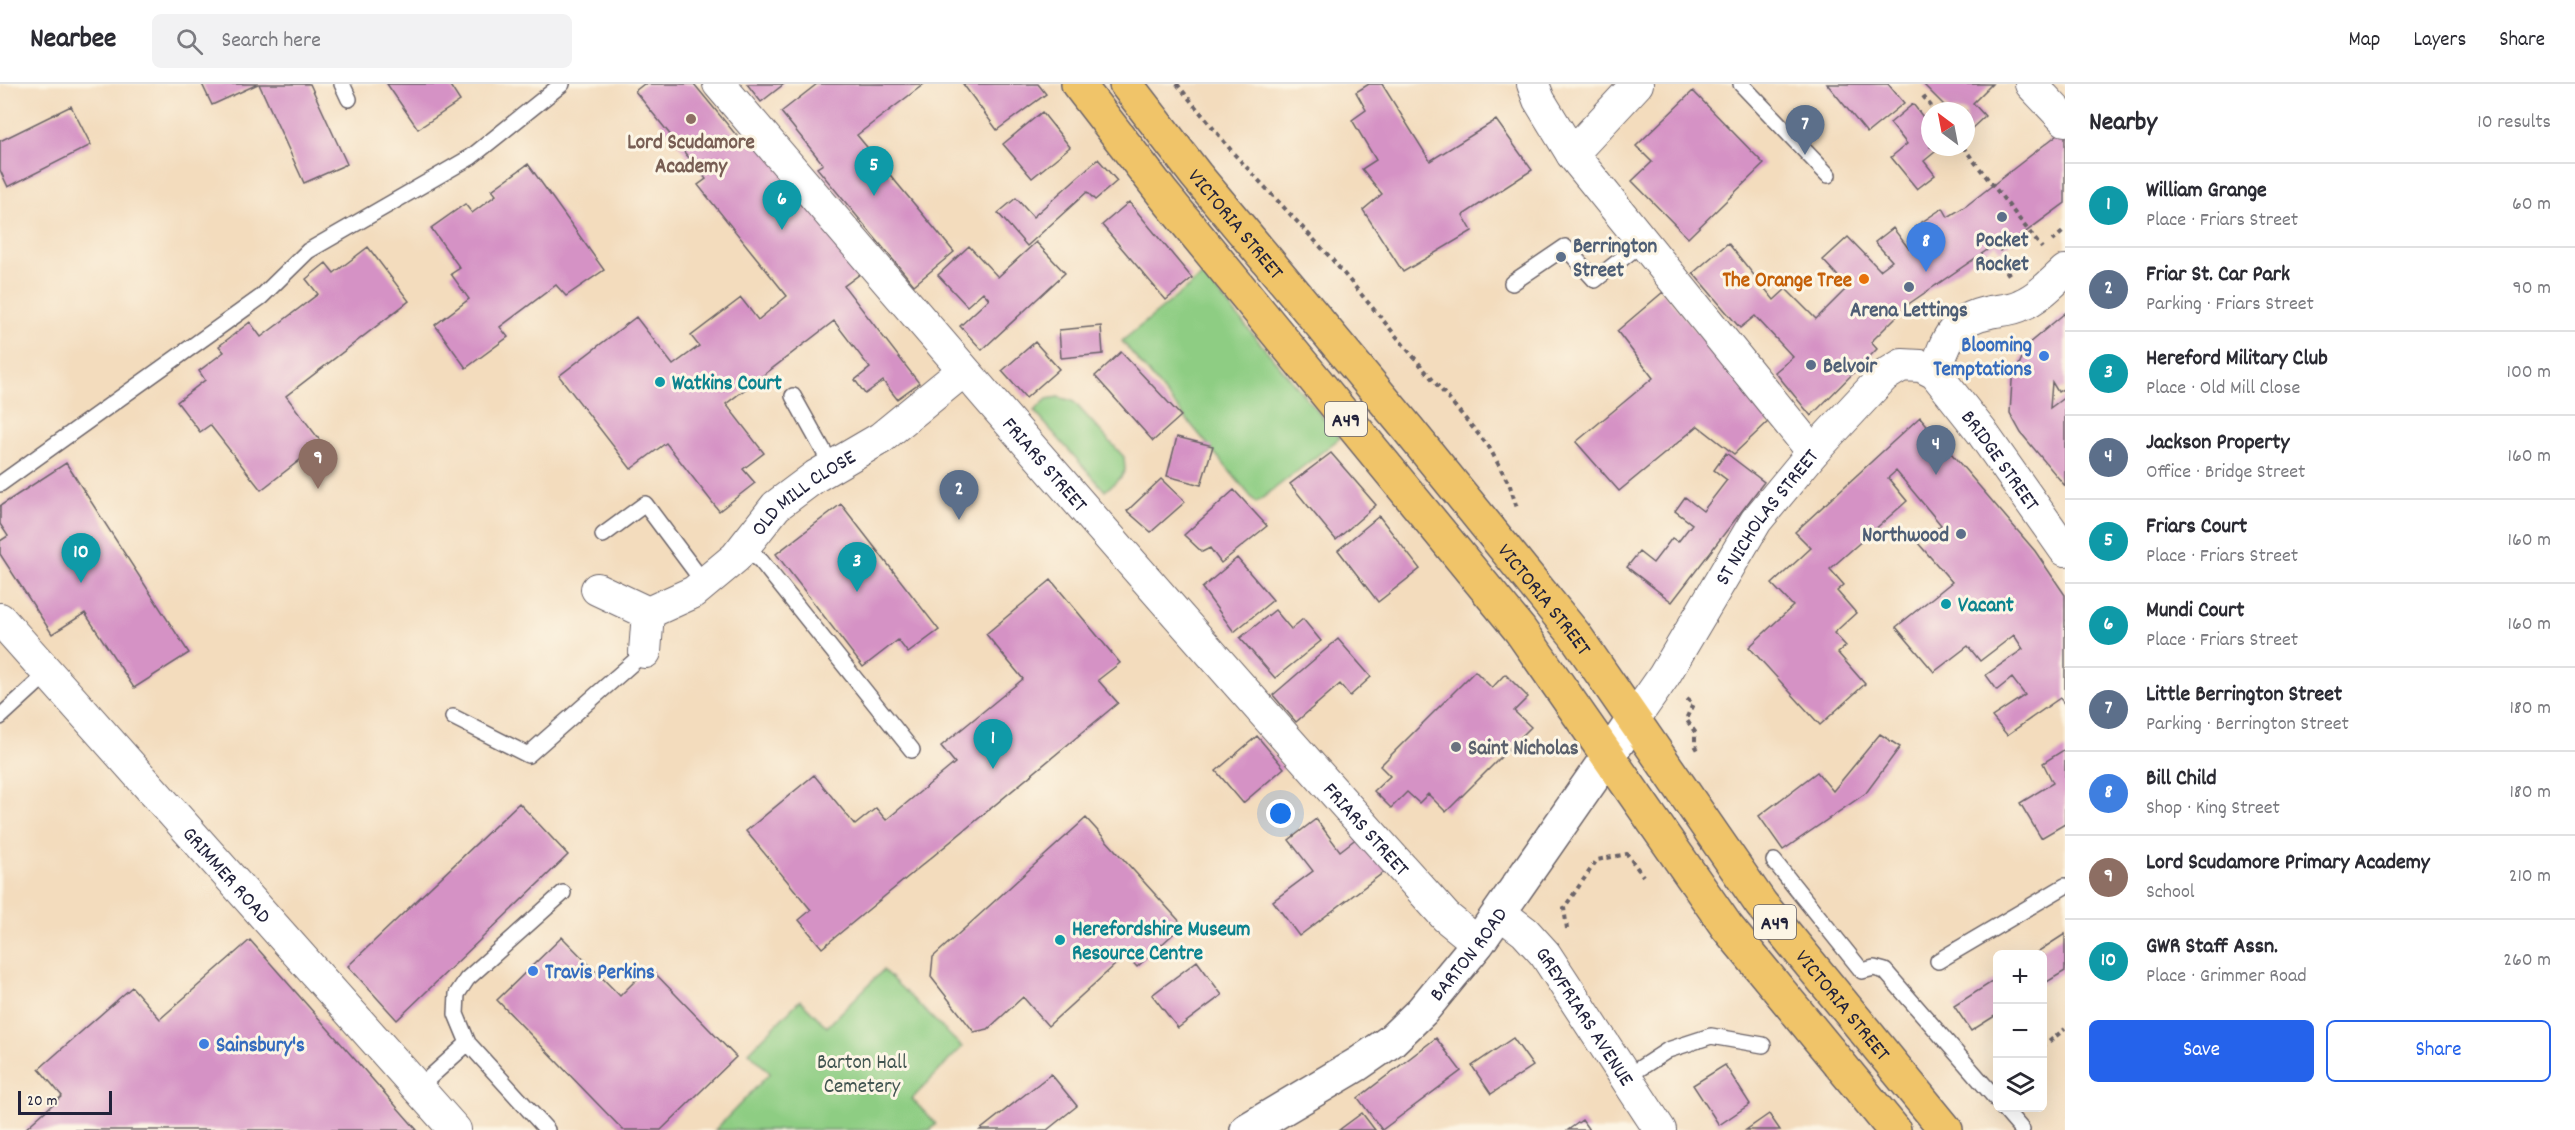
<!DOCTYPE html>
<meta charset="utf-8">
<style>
body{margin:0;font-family:Dekko,sans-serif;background:#f2f2f3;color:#2b2b33}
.controls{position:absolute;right:18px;bottom:18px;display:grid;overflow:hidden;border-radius:9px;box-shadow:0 6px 24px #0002}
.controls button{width:54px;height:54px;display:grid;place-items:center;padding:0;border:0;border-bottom:2px solid #e1e1e2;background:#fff;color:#2b2b33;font:30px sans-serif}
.compass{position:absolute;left:1921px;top:18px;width:54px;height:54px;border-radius:50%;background:#fff;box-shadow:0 6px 24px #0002;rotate:328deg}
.scale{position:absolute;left:18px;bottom:15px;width:94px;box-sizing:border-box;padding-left:6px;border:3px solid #22223b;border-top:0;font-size:16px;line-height:21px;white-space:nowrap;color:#22223b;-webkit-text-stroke:4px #fcf5e5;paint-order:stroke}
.you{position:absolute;left:1281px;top:730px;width:21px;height:21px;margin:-15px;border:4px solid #fff;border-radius:50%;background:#1a73e8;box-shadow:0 0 0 9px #1a73e833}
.badge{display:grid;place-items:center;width:39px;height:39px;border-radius:50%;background:#2563eb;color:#fff;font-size:20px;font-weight:700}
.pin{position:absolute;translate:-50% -50px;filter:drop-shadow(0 2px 3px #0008)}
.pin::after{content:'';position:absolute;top:32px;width:21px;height:18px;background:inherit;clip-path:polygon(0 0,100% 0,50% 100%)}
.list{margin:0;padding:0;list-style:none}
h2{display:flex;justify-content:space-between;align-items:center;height:78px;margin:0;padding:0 24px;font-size:26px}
h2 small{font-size:20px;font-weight:400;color:#7c7c81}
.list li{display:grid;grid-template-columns:39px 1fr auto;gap:18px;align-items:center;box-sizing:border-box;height:84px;padding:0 24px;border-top:2px solid #e1e1e2}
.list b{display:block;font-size:22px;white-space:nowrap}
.list p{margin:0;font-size:20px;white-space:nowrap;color:#7c7c81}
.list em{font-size:20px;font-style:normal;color:#7c7c81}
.actions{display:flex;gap:12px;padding:18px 24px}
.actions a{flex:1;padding:14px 0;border:2px solid #2563eb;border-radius:9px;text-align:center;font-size:21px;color:#2563eb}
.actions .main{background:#2563eb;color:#fff}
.icon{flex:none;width:33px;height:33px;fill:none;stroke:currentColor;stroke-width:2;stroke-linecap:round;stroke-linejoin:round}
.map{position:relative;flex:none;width:2065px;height:1046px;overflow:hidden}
header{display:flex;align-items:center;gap:36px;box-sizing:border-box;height:84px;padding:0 30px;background:#fff;border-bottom:2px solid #e1e1e2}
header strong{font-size:28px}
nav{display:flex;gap:33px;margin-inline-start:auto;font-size:21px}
.search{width:420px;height:54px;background:#f2f2f3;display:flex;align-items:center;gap:15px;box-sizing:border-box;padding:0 21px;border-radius:9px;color:#7c7c81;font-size:22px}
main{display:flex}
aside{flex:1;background:#fff}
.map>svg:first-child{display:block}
.green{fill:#8ecd83;stroke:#58785f;stroke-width:1.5}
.building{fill:#d592c5}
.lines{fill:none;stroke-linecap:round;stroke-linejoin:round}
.service-casing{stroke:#6b6368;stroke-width:18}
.minor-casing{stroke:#6b6368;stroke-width:34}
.tertiary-casing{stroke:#6b6368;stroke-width:36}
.trunk-casing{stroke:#6b6368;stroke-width:36}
.path{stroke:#6b6368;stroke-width:4;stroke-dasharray:4.5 4.5;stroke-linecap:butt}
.service{stroke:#fff;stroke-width:15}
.minor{stroke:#fff;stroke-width:32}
.tertiary{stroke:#fff;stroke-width:33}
.trunk{stroke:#f0c469;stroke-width:33}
.education-dot{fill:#8d6e63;stroke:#fcf5e5;stroke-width:2}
.service-dot{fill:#5c6f8a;stroke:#fcf5e5;stroke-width:2}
.food-dot{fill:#e8710a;stroke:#fcf5e5;stroke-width:2}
.shop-dot{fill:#3f7fe0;stroke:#fcf5e5;stroke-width:2}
.culture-dot{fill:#0f9aa8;stroke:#fcf5e5;stroke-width:2}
.worship-dot{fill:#6b7280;stroke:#fcf5e5;stroke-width:2}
.labels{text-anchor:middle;stroke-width:6;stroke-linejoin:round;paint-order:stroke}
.shield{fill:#fcf5e5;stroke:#63616e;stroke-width:1.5}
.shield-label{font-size:20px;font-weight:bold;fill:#22223b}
.education-label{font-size:21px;font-weight:bold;fill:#785e54;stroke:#fcf5e5}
.street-label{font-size:21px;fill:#22223b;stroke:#fcf5e5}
.service-label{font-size:21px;font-weight:bold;fill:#4e5e75;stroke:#fcf5e5}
.food-label{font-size:21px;font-weight:bold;fill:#c56008;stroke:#fcf5e5;text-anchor:end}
.shop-label{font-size:21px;font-weight:bold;fill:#366cbe;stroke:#fcf5e5;text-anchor:start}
.culture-label{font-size:21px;font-weight:bold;fill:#0d838f;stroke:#fcf5e5;text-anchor:start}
.worship-label{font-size:21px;font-weight:bold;fill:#5b616d;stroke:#fcf5e5;text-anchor:start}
.park-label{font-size:21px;fill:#425551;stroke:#fcf5e5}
</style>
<header>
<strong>Nearbee</strong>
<div class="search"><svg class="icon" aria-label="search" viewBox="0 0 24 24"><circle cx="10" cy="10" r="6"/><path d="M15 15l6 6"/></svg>Search here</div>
<nav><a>Map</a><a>Layers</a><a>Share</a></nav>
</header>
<main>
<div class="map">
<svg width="2065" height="1046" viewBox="0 0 2065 1046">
<rect width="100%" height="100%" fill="#fcf5e5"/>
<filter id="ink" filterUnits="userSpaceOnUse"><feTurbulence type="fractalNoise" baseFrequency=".0167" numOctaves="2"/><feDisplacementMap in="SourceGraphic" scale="12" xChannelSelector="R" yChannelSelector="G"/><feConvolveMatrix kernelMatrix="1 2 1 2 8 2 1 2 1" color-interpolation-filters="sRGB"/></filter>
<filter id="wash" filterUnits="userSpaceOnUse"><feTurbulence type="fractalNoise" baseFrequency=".008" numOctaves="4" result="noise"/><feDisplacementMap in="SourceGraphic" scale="24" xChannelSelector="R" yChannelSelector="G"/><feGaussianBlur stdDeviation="1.35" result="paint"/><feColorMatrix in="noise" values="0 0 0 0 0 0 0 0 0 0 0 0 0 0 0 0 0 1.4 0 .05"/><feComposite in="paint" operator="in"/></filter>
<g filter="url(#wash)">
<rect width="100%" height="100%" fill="#f3dcbd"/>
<path class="green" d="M1203 191 1340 354 1256 419 1122 257Z
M1058 313 1073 317 1124 373 1125 386 1121 393 1105 407 1034 327 1047 315Z
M883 886 962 963 912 1015 936 1040 930 1046H715L770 989 749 968 800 916 827 943Z"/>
<g id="blocks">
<path class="building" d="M202 0H258L212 21Z
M259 0H310L347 80 304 99Z
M387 0H449L460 17 418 45Z
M644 0H694L746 63 756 55 864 187 844 202 919 299 897 315 883 297 865 310 855 296 870 284 834 237 726 320 764 369 743 385 755 399 719 427 666 359 631 385 559 292 636 233 673 281 699 262 691 252 741 214 758 236 787 212 698 101 706 95 635 7Z
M747 0H784L761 18Z
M817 0H924L857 51 954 168 914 201 817 84 823 80 781 28Z
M963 0H1038L1046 10 997 46Z
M1369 0H1382L1430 77 1496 36 1532 86 1463 131 1472 147 1403 188 1363 126 1382 110 1362 85 1376 76 1352 36 1366 26 1356 8Z
M1827 0H1888L1904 19 1867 49Z
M1923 0H1992L1973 19 1985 32 1969 47 1966 43V27H1950Z
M1693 7 1764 80 1688 154 1632 97 1652 78 1636 62Z
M1913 20 1930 42V63H1941L1924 77 1935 91 1917 105 1891 73 1907 60 1890 39Z
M71 22 91 61 8 103 0 86V57Z
M1042 28 1070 63 1032 94 1003 60Z
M2062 47 2065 51V119L2000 167 1996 160 1910 219 1871 258 1877 265 1811 332 1775 288 1793 273 1755 232 1740 244 1693 189 1728 159 1774 216 1786 205 1816 235 1848 203 1823 176 1848 153 1880 186 1892 177 1875 158 1893 144 1909 165 1923 154 1916 142 1943 124 1948 133 1966 122Z
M1098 75 1117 97 1095 116 1087 108 1027 162 998 129 1016 114 1033 133Z
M528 80 604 186 566 212 556 201 500 243 508 253 466 284 435 241 469 215 451 190 460 184 431 144 465 120 472 129 496 111 492 106Z
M1129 118 1192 194 1166 216 1102 141Z
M1036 158 1065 189 982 266 960 242 989 215 983 208 967 222 938 191 969 162 998 193Z
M368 163 409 217 286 312 322 359 261 406 210 341 200 348 177 318 205 296 199 287 224 268 219 262 250 238 261 253 318 210 306 195 326 179 334 189Z
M1663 208 1770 336 1734 370 1698 342 1619 407 1576 358 1653 294 1617 247Z
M2065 229V304L2058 308 2052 298 2050 324 2065 313V402L2021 349 2010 329 2012 297 2028 260Z
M1101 242 1103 270 1061 274 1059 246Z
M1035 258 1059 285 1026 314 1002 287Z
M1121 268 1181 332 1153 357 1095 292Z
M1920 333 2035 467 2065 511V621L2060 614 2007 651 1992 633 2025 611 2012 594 1997 606 1986 591 2023 565 2014 551 1980 577 1968 562 1934 588 1896 543 1952 498 1918 459 1941 441 1896 387 1888 394 1907 417 1830 485 1844 501 1837 507 1856 529 1834 549 1846 562 1838 569 1865 600 1820 641 1749 563 1793 522 1772 500 1811 464 1795 448Z
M1177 353 1213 362 1201 401 1167 392Z
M1331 369 1376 421 1336 456 1290 400Z
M1726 369 1764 398 1672 518 1627 483 1639 468 1653 479 1672 454 1678 458 1692 440 1675 427 1685 413 1703 427 1727 396 1714 386Z
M66 379 189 569 134 604 85 529 52 550 0 470V457L8 452 0 440V422Z
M1161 395 1185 418 1151 448 1127 427Z
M1234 406 1267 442 1221 479 1210 464 1202 468 1184 451Z
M841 420 939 546 908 569 898 556 863 583 776 470Z
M1379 432 1420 485 1378 518 1338 466Z
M1237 474 1273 516 1234 548 1202 504Z
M1051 496 1120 579 1098 596 1118 619 822 864 799 836 811 826 746 747 814 691 855 741 876 724 886 736 955 679 941 662 1023 595 986 550Z
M1275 526 1291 545 1303 535 1321 557 1275 594 1240 554Z
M1338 555 1371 593 1350 612 1340 600 1296 638 1273 611Z
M1475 587 1492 604 1505 590 1528 613 1514 627 1531 643 1446 728 1428 710 1419 719 1407 708 1391 724 1374 707 1390 692 1380 682Z
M1880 650 1900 663 1866 709 1783 766 1759 732 1817 688 1833 707Z
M1257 652 1284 684 1243 719 1216 687Z
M2065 665V740L2041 754 2020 719 2053 699 2043 679Z
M519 719 568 771 397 936 348 882Z
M1086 734 1183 841 1137 883 1126 871 1048 942 1023 913 988 945 974 948 931 893 933 873Z
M1316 735 1340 767 1362 750 1388 785 1299 852 1273 817 1313 787 1289 756Z
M2065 850V887L2042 901V870H2034Z
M562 853 620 912 649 883 736 973 661 1046H623L497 916Z
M250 856 417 1046H24L62 1012 39 985 132 903 160 935Z
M1197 877 1222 911 1178 944 1152 911Z
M1998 894V930L1971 947 1954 922Z
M1436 954 1461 987 1382 1046 1358 1014Z
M1513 954 1533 982 1491 1010 1472 982Z
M1725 981 1750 1020 1719 1041 1693 1001Z
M1051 990 1077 1022 1047 1046H980Z
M1362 1029 1375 1046H1339Z
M1769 1030 1780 1046H1746Z
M1582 1036 1589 1046H1568Z"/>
</g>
</g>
<g filter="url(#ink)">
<use href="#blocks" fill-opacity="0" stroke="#6b6368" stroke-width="1.5"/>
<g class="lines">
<g class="service-casing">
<path id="service" d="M342 0 349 15
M1741 0 1828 91
M1512 199 1565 163 1595 196 1643 158
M793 312 832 382
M0 400 261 213 308 167 471 73 562 0
M603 451 645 420 704 499
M744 463 761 477 912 666
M0 633 48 589
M453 633 528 671 645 568
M1774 777 1862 887 1874 884 1885 887 1998 1017
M1938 877 2065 802
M1625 994 1668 966 1711 952 1763 961
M418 1004 468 959
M2003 1024 2022 1046
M547 1046 468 959 456 930 457 910 467 895 563 809"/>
</g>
<g class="minor-casing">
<g id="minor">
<path id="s1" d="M719 0C958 281 1199 559 1446 833L1478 859"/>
<path d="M1533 0 1539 16 1572 70 1813 368"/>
<path d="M2031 0 2065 36"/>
<path d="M1572 70 1637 0"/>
<path d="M1935 289C1946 256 1952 235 1990 228 1999 226 2012 226 2021 221 2038 214 2052 199 2065 187"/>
<path id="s2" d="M597 505 648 529 694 508 736 473 776 422 816 392 881 354 963 287"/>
<path id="s3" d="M0 535 455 1046"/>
<path d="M645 568 648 529"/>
<path id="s4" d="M1634 635 1664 592 1756 437 1813 368 1884 292 1902 281 1921 282 1935 289 1981 347 2065 466"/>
<path id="s5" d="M1500 829 1525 848 1545 870 1660 1046"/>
</g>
</g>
<g class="tertiary-casing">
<g id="tertiary">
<path id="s6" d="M1247 1046 1358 980 1391 957 1422 927 1478 859 1634 635"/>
</g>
</g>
<g class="trunk-casing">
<g id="trunk">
<path d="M1078 0 1163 110 1520 546 1727 843 1894 1046"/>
<path id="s7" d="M1126 0 1196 91 1408 345 1575 551 1761 820 1946 1046"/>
</g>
</g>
<path class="path" d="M1177 0 1235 71 1330 173 1489 363 1510 402 1517 424
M1923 12 1935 27
M1963 63 2042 164
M2052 157 2065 146
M2006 190 2027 176
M1687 615 1693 620 1686 635 1695 648V661L1699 668
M1567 845 1564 824 1597 776 1627 770 1643 792
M2042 963 2065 945"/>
<use href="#service" class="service"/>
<use href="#minor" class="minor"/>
<use href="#tertiary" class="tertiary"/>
<use href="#trunk" class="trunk"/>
</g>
</g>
<circle class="education-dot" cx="691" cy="35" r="6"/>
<g class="service-dot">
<circle cx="2002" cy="133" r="6"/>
<circle cx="1561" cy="173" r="6"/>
<circle cx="1909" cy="203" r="6"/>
<circle cx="1811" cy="281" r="6"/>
<circle cx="1961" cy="450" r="6"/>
</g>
<circle class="food-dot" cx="1864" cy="195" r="6"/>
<g class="shop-dot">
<circle cx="2044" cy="272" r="6"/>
<circle cx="533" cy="887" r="6"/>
<circle cx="204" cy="960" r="6"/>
</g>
<g class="culture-dot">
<circle cx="660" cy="298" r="6"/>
<circle cx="1946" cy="520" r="6"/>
<circle cx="1060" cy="856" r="6"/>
</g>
<circle class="worship-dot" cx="1456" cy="663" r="6"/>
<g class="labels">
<g class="shield">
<rect x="1325" y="318" width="42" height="34" rx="4.5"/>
<rect x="1754" y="821" width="42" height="34" rx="4.5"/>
</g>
<g class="shield-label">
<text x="1346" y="342">A49</text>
<text x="1775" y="845">A49</text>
</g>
<g class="education-label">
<text x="691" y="64">Lord Scudamore<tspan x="691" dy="24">Academy</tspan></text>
</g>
<g class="street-label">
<text dy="7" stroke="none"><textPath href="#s7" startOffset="178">VICTORIA STREET</textPath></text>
<text dy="7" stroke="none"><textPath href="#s4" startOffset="591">BRIDGE STREET</textPath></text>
<text dy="7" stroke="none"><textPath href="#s1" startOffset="501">FRIARS STREET</textPath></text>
<text dy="7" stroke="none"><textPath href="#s2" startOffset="256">OLD MILL CLOSE</textPath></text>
<text dy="7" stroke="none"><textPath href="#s4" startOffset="242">ST NICHOLAS STREET</textPath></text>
<text dy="7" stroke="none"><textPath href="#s7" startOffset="664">VICTORIA STREET</textPath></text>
<text dy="7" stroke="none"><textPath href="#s1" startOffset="987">FRIARS STREET</textPath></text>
<text dy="7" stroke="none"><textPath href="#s3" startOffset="342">GRIMMER ROAD</textPath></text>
<text dy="7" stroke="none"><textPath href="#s6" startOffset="286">BARTON ROAD</textPath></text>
<text dy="7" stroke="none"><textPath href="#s7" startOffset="1168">VICTORIA STREET</textPath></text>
<text dy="7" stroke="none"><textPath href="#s5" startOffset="135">GREYFRIARS AVENUE</textPath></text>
</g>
<g class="service-label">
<text x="2002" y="162">Pocket<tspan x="2002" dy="24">Rocket</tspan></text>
<text x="1573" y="168" text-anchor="start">Berrington<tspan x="1573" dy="24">Street</tspan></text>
<text x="1909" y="232">Arena Lettings</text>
<text x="1823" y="288" text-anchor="start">Belvoir</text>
<text x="1949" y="457" text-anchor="end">Northwood</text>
</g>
<g class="food-label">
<text x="1852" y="202">The Orange Tree</text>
</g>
<g class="shop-label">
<text x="2032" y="267" text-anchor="end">Blooming<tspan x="2032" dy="24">Temptations</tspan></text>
<text x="545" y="894">Travis Perkins</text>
<text x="216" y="967">Sainsbury's</text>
</g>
<g class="culture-label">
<text x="672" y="305">Watkins Court</text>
<text x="1958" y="527">Vacant</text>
<text x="1072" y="851">Herefordshire Museum<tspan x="1072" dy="24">Resource Centre</tspan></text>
</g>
<g class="worship-label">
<text x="1468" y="670">Saint Nicholas</text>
</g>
<g class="park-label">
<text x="862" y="984">Barton Hall<tspan x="862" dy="24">Cemetery</tspan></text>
</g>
</g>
</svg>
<div class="controls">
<button>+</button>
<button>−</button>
<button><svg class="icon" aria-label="layers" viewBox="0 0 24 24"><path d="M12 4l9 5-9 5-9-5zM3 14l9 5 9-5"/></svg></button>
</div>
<svg class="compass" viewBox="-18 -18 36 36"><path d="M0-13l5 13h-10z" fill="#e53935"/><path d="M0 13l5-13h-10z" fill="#7c7c81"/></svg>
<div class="scale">20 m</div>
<div class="you"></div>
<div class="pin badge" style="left:993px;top:685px;background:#0f9aa8">1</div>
<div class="pin badge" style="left:959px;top:436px;background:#5c6f8a">2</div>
<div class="pin badge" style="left:857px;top:508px;background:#0f9aa8">3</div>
<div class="pin badge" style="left:1936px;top:391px;background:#5c6f8a">4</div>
<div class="pin badge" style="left:874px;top:112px;background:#0f9aa8">5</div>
<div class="pin badge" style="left:782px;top:146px;background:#0f9aa8">6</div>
<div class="pin badge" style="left:1805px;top:71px;background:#5c6f8a">7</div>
<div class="pin badge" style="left:1926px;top:188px;background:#3f7fe0">8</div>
<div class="pin badge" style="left:318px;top:405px;background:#8d6e63">9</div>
<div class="pin badge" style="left:81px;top:499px;background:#0f9aa8">10</div>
</div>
<aside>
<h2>Nearby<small>10 results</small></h2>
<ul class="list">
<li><span class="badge" style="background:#0f9aa8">1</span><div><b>William Grange</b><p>Place · Friars Street</p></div><em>60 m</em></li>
<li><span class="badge" style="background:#5c6f8a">2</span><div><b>Friar St. Car Park</b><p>Parking · Friars Street</p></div><em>90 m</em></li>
<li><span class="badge" style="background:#0f9aa8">3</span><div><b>Hereford Military Club</b><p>Place · Old Mill Close</p></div><em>100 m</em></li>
<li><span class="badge" style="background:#5c6f8a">4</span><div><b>Jackson Property</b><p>Office · Bridge Street</p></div><em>160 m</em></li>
<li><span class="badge" style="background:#0f9aa8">5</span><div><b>Friars Court</b><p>Place · Friars Street</p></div><em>160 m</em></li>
<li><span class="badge" style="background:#0f9aa8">6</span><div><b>Mundi Court</b><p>Place · Friars Street</p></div><em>160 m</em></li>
<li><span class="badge" style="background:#5c6f8a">7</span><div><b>Little Berrington Street</b><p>Parking · Berrington Street</p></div><em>180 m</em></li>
<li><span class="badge" style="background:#3f7fe0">8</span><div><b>Bill Child</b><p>Shop · King Street</p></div><em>180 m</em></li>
<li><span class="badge" style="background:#8d6e63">9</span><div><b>Lord Scudamore Primary Academy</b><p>School</p></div><em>210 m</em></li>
<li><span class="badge" style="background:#0f9aa8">10</span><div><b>GWR Staff Assn.</b><p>Place · Grimmer Road</p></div><em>260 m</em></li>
</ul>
<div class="actions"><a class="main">Save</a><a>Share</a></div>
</aside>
</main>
